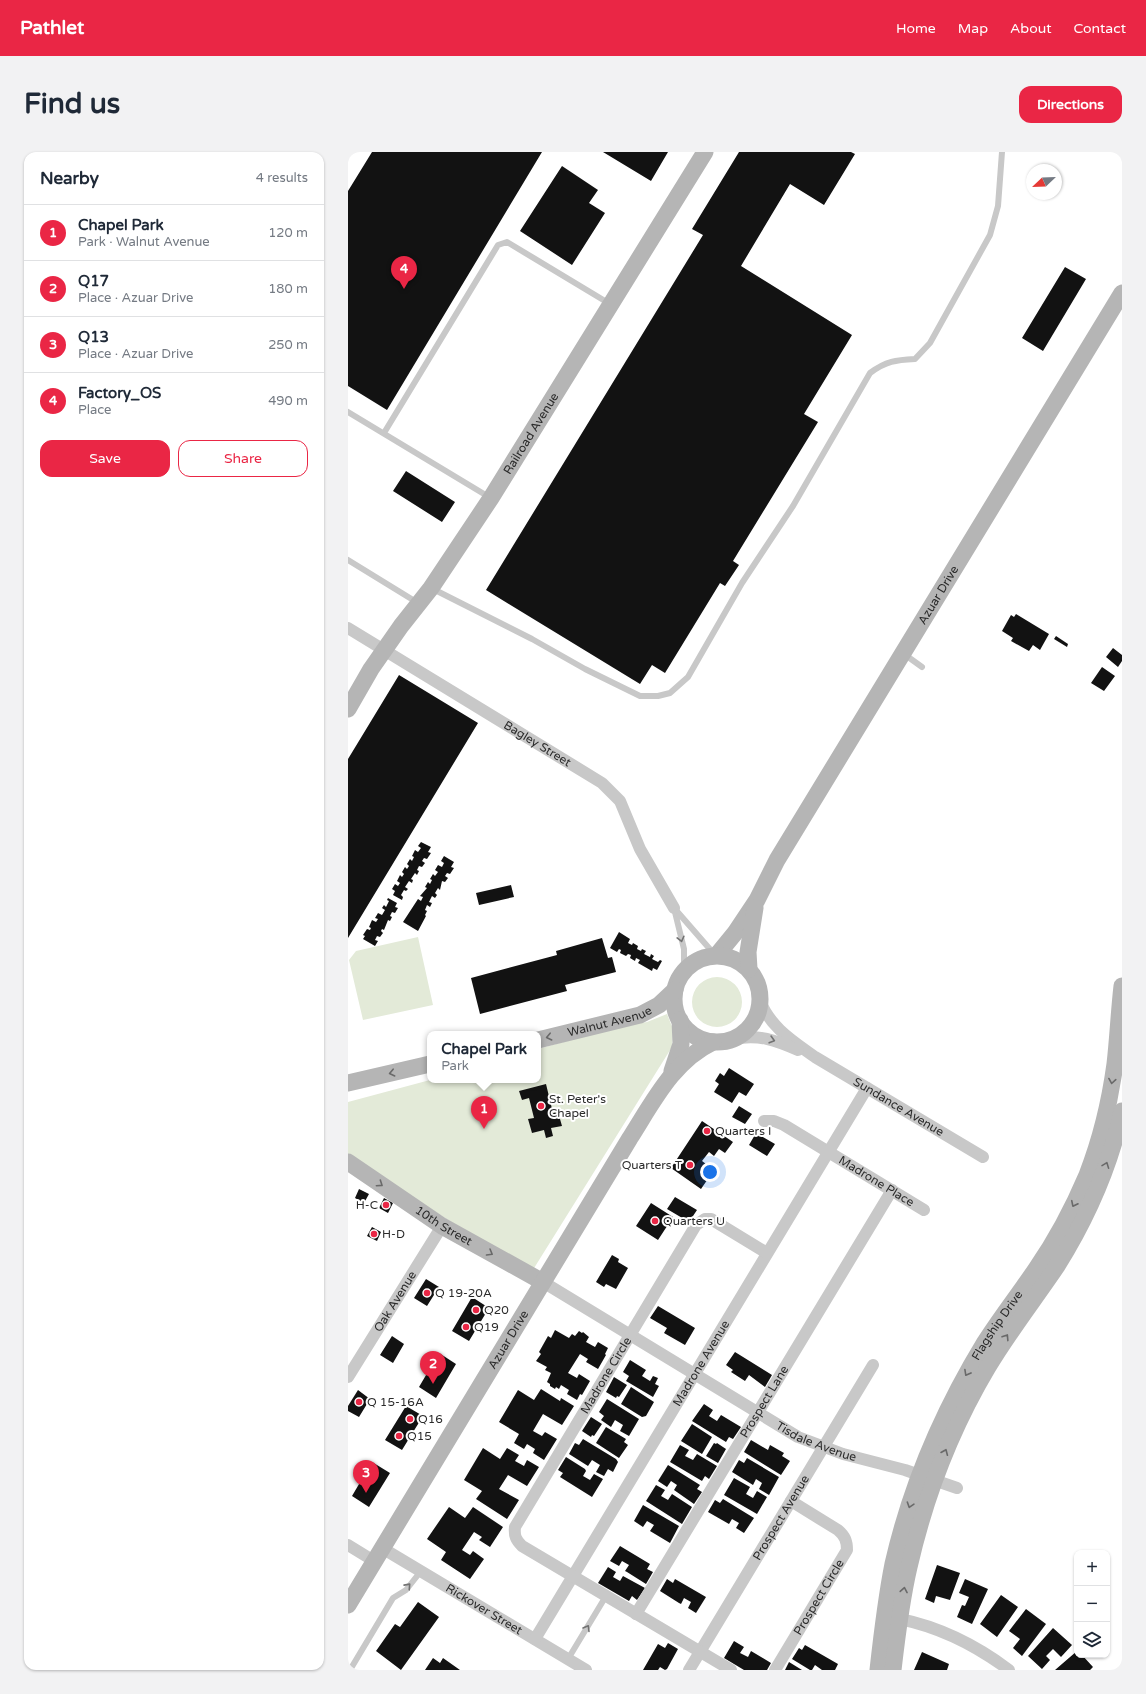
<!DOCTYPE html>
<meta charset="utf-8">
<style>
body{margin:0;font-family:"Varela Round",sans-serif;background:#f2f2f3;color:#1f2937}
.controls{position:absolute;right:12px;bottom:12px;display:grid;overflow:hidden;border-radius:8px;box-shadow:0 1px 3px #0004}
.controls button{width:36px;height:36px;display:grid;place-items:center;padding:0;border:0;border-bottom:1px solid #e0e1e3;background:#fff;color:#1f2937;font:20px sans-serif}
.compass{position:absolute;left:678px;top:12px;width:36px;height:36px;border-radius:50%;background:#fff;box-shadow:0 1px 3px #0004;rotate:247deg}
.you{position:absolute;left:362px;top:1020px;width:14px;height:14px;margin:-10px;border:3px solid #fff;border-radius:50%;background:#1a73e8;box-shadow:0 0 0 6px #1a73e833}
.badge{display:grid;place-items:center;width:26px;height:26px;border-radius:50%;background:#ea2645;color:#fff;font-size:13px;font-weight:700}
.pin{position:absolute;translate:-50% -33px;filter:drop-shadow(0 1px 2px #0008)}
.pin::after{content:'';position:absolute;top:21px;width:14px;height:12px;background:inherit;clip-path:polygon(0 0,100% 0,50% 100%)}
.popup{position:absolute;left:79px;top:879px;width:114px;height:52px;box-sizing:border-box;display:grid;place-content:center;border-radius:8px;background:#fff;filter:drop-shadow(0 1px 3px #0005);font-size:13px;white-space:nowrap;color:#747a83}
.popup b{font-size:15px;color:#1f2937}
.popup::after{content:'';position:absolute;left:50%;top:100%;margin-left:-8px;border:8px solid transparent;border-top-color:#fff}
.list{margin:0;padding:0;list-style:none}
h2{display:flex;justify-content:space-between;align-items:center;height:52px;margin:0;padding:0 16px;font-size:17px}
h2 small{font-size:13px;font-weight:400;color:#747a83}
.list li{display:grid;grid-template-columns:26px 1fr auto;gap:12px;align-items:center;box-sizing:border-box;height:56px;padding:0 16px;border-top:1px solid #e0e1e3}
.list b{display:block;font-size:15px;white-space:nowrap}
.list p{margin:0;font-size:13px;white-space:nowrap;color:#747a83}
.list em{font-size:13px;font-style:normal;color:#747a83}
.actions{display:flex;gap:8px;padding:12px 16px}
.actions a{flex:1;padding:9px 0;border:1px solid #ea2645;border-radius:12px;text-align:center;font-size:14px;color:#ea2645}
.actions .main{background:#ea2645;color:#fff}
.icon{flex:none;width:22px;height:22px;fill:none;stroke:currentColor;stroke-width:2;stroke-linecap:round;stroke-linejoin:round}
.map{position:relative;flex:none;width:774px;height:1518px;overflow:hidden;border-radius:12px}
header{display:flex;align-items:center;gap:24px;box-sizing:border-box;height:56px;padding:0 20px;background:#ea2645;color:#fff}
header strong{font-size:19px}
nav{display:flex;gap:22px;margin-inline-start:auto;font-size:14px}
.intro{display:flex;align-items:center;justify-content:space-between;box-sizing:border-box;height:96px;padding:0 24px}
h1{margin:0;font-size:28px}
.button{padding:10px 18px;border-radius:12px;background:#ea2645;color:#fff;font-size:14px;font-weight:700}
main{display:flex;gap:24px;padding:0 24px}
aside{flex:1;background:#fff;border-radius:12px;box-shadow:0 1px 3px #0004}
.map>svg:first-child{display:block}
.green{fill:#e3ead8}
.building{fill:#121212}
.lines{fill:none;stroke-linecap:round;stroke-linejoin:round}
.lane{stroke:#c8c8c8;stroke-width:6}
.street{stroke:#c8c8c8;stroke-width:12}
.secondary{stroke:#b5b5b5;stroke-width:17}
.oneway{stroke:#727272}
.oneway2{stroke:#696969}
.poi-dot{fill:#ea2645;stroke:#fff;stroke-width:1.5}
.labels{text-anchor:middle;stroke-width:4;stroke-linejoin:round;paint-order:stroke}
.street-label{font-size:12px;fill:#2b2b2b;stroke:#fff}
.poi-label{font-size:12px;fill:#2b2b2b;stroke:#fff;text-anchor:start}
</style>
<header>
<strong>Pathlet</strong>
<nav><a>Home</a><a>Map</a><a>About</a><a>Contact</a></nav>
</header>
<div class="intro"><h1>Find us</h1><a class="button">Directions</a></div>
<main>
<aside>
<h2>Nearby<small>4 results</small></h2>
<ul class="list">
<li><span class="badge">1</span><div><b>Chapel Park</b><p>Park · Walnut Avenue</p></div><em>120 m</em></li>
<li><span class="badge">2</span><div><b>Q17</b><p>Place · Azuar Drive</p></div><em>180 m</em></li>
<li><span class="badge">3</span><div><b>Q13</b><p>Place · Azuar Drive</p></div><em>250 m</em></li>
<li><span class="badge">4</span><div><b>Factory_OS</b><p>Place</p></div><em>490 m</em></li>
</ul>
<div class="actions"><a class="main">Save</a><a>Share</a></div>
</aside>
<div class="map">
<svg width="774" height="1518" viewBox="0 0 774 1518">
<rect width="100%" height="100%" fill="#fff"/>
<path class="green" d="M70 785 85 853 15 868 1 808 8 799Z
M344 850a25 25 0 1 1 50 0a25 25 0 1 1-50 0Z
M319 862 325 877 324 895 183 1121 0 1004V950L82 928H190V897L270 875 299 870Z"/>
<path class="building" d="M24 0H194L39 258 0 234V39Z
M255 0H320L303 29Z
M391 0H503L507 2 476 53 442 32 393 114 504 183 456 262 470 270 385 409 391 413 377 434 372 431 317 521 304 513 292 532 138 438 355 83 344 77Z
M214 14 250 38 241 51 257 61 224 113 172 79Z
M717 115 738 127 695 199 674 186Z
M58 319 107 350 94 370 45 339Z
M668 462 701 482 692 498 685 493 681 499 663 489 665 486 654 479 663 463 666 465Z
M708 484 720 492 719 495 706 487Z
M765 496 774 503V509L770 515 758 505Z
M754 515 767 524 756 539 743 531Z
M51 523 130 571 0 786V607Z
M73 690 83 695 80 700 83 701 79 707 76 706 74 709 77 711 74 715 71 714 69 718 71 719 69 723 67 721 63 727 65 728 64 731 61 729 57 735 60 737 58 739 56 738 53 743 55 745 54 748 45 743 47 739 44 737 47 732 50 734 52 731 49 729 52 723 54 725 56 722 54 720 57 715 59 717 61 714 59 712 62 707 64 709 66 705 64 704 67 698 70 700 73 696 70 694Z
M96 704 106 710 103 715 106 716 102 722 99 721 97 724 100 726 97 730 94 729 92 738 90 736 87 741 89 743 87 746 84 744 81 750 84 751 82 755 79 753 77 758 79 759 77 763 78 764 70 779 55 770 70 747 73 749 75 745 72 744 79 736 77 735 80 730 82 732 84 728 82 727 85 722 87 724 90 720 87 718 90 713 94 715 96 711 93 709Z
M163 733 166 745 131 753 128 741Z
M40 746 49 751 47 755 50 756 47 761 44 760 42 764 44 765 42 769 40 768 36 778 34 777 33 779 35 781 32 785 29 784 27 788 30 789 27 794 15 787 17 784 15 783 19 777 22 778 23 776 21 775 24 768 28 770 30 767 27 766 30 761 34 763 37 758 34 756 36 753 38 755 41 749 39 748Z
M271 780 282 787 280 791 284 793 285 791 290 794 289 797 293 799 294 797 298 799 296 802 302 805 303 802 306 804 304 807 310 810 312 808 314 809 309 818 305 816 304 819 290 811 292 808 288 806 287 809 282 806 283 803 280 802 278 804 272 801 273 798 271 797 269 800 262 796Z
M254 786 260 806 264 805 268 820 217 833 219 839 132 862 123 826 209 803 208 799Z
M381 916 406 932 398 944 391 940 384 951 366 940 371 932 367 929 372 921 376 924Z
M198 932 205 961 210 960 214 974 203 976 205 984 198 986 196 978 184 981 180 967 186 966 181 946 174 948 171 939Z
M391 954 404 962 397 972 384 965Z
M354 969 385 990 377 1001 371 997 366 1004 361 1000 354 1009 366 1018 353 1037 323 1016Z
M408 981 427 992 419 1004 401 993Z
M11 1037 21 1042 16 1051 7 1046Z
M327 1045 349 1058 341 1070 319 1057Z
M36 1046 45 1051 40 1061 31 1056Z
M303 1051 325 1065 310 1088 288 1074Z
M24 1075 33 1080 29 1089 19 1084Z
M264 1103 271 1107 270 1110 280 1116 268 1137 258 1132 256 1135 248 1130Z
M78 1127 91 1135 79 1154 66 1146Z
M124 1145 141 1156 121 1189 104 1179Z
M310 1154 347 1176 337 1193 316 1181 319 1176 302 1166Z
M207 1178 221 1186 224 1182 227 1184 231 1179 234 1181 235 1180 241 1185 238 1190 247 1195 250 1190 260 1196 257 1202 258 1203 250 1217 238 1210 240 1207 232 1202 220 1221 229 1226 231 1222 242 1229 234 1243 232 1242 229 1248 219 1242 221 1238 213 1233 211 1237 208 1235 207 1237 202 1234V1232L199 1230 203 1221 197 1218 199 1215 188 1209 193 1202 191 1200 200 1184 203 1186Z
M44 1184 56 1192 45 1211 32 1203Z
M387 1200 424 1223 417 1235 401 1223 397 1229 383 1220 385 1218 378 1213Z
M91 1201 108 1212 88 1246 71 1235Z
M282 1208 298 1218 294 1224 302 1229 305 1224 310 1226 307 1232 311 1234 305 1245 278 1229 281 1224 275 1220Z
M266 1225 279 1233 271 1245 269 1244 268 1246 258 1240Z
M283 1235 306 1250 298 1264 294 1265 273 1252Z
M193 1237 212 1249 213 1246 226 1254 214 1273 195 1262 185 1279 194 1284 197 1280 209 1287 196 1308 185 1301 187 1297 179 1292 176 1297 166 1291 171 1282 151 1270 170 1238 186 1248Z
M10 1238 22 1247 11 1265 0 1259V1254Z
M259 1247 291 1267 281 1284 272 1279 275 1273 267 1268 263 1275 253 1268 256 1264 251 1260Z
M356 1252 365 1258 361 1264 369 1269 373 1263 393 1275 385 1287 381 1285 378 1290 344 1269Z
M58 1254 75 1264 54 1298 37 1288Z
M243 1265 254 1272 246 1284 244 1283 243 1285 234 1279Z
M344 1272 364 1285 354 1302 333 1289Z
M258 1275 278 1287 276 1290 280 1293 271 1306 248 1291Z
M235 1287 268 1307 270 1310 265 1320 260 1317 256 1324 248 1320 252 1313 244 1308 240 1314 221 1302 227 1291 231 1293Z
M403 1288 420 1298 422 1293 436 1301 434 1304 442 1309 433 1323 396 1300Z
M366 1291 368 1292 369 1291 378 1297 370 1311 358 1304Z
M332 1293 341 1298 337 1304 345 1308 349 1302 369 1314 361 1327 357 1324 354 1329 322 1310Z
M135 1296 152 1307 159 1296 171 1303 167 1309 176 1314 179 1308 191 1315 179 1334 160 1323 151 1337 171 1348 159 1367 128 1347 134 1339 116 1328Z
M218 1305 237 1317 238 1319 235 1324 242 1328 246 1322 255 1327 244 1345 212 1325 215 1321 210 1318Z
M399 1306 431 1325 421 1343 411 1337 414 1331 408 1327 405 1333 384 1320 391 1308 396 1311Z
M24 1310 42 1321 21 1355 4 1344Z
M320 1313 352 1333 349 1337 354 1340 346 1352 326 1338 329 1333 323 1329 319 1335 310 1329Z
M386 1326 402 1335 398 1342 405 1346 409 1339 419 1345 409 1362 376 1343Z
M308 1333 317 1338 313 1344 320 1348 324 1342 344 1355 334 1372 298 1349Z
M375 1347 406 1366 396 1381 388 1376 391 1371 384 1367 381 1372 360 1360 367 1348 372 1351Z
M295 1353 331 1374 322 1391 302 1379 306 1373 299 1369 295 1375 286 1369Z
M101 1355 117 1366 125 1355 155 1375 142 1395 131 1388 134 1385 126 1380 114 1398 122 1403 125 1399 136 1407 122 1427 93 1408 98 1400 79 1387Z
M272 1394 302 1412 299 1417 305 1420 298 1432 279 1420 277 1419 281 1413 274 1409 271 1414 262 1409Z
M589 1413 612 1421 602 1448 588 1444 586 1451 577 1447Z
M260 1415 268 1420 265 1425 272 1429 275 1424 297 1436 289 1448 284 1444 281 1449 250 1431Z
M319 1427 325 1431 327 1427 358 1445 348 1461 340 1456 343 1450 336 1446 333 1452 331 1451 312 1439Z
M617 1427 640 1437 624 1472 609 1465 614 1453 617 1454 621 1445 611 1441Z
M653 1443 670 1455 649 1485 632 1472Z
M70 1450 91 1465 53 1518 28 1499 47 1472 52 1475Z
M678 1457 698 1472 674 1504 665 1496 672 1487 661 1479Z
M705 1476 724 1493 713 1505 705 1497 698 1504 702 1508 694 1517 680 1504Z
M386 1489 396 1495 392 1501 400 1505 403 1499 423 1511 419 1518H396L376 1506Z
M320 1491 330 1497 319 1517 317 1518 312 1515 310 1518H295L310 1492 317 1496Z
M457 1493 490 1512 487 1518H474L467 1513 464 1518H462L444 1507 451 1496 454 1498Z
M729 1499V1503H734L745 1515 742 1518H707Z
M574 1500 601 1512 599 1518H566Z
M85 1506 92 1511 95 1506 112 1518H77Z
M441 1510 454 1518H437Z"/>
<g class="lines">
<path class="lane" d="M0 260 141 345
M36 281 150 93 159 90 262 152
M0 408 70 451
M85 437 184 487 237 517 292 544H310L322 541 340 525 394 431 445 354 522 221C538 209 548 208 567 207L582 191 642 83 650 54 654 0
M556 502 574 515
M326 756 336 797V818
M327 757 367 803
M220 1507 258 1444
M2 1518 45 1446 58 1438 73 1419"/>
<g class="street">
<path id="s1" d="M0 476 254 631 272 649 292 697 326 756"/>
<path id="s2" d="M412 849C423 876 445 889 467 905L635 1005"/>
<path d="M385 887C411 882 427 888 450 898"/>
<path id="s3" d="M416 969H426L436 973 576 1058"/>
<path id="s4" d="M195 1130 450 1285 495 1302 557 1318 609 1336"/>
<path id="s5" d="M0 1225 94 1074"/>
<path d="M0 1393 26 1409"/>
<path id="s6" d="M34 1396 238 1518"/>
<path id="s7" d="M288 1462 544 1038"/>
<path d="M552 1467C591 1475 629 1494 661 1518"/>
<path id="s8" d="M187 1487 519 936"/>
<path id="s9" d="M341 1518 525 1213"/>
<path id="s10" d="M383 1518 174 1394C168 1388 166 1384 167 1375L348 1073 357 1067H363L419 1101"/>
<path id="s11" d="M427 1518 499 1398C499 1389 497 1384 490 1378L443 1349"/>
</g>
<g class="secondary">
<path id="s12" d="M0 557 23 517 53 474 83 436 143 346 357 0"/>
<path id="s13" d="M369 803 387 781 409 748 429 708 774 141"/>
<circle cx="369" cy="847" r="43"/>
<path d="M401 817 400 800 407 756"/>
<path id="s14" d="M190 888 292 863 311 853 327 838"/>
<path d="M324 919 333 892 332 868"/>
<path d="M0 931 82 912"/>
<path id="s15" d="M0 1010 94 1074 195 1130"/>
<path id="s16" d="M0 1453 282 986C305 950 325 909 365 890"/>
<path id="s17" d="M530 1518C534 1482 538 1447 545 1412 563 1333 595 1259 637 1190 653 1165 671 1142 688 1117 708 1088 725 1056 739 1023 753 987 762 949 767 912 770 886 771 860 774 834"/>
<path d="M545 1518C549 1483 553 1449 561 1415 577 1345 603 1277 640 1215 661 1180 686 1148 709 1114 739 1066 762 1014 774 959"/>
</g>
</g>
<defs><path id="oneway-chevron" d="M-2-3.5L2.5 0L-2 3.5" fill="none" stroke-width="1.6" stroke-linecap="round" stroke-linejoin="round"/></defs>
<g class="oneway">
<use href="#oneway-chevron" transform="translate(333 787) rotate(76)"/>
<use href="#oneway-chevron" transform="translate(424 888) rotate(16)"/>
<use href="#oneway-chevron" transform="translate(60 1434) rotate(-48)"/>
<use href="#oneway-chevron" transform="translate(239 1476) rotate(-59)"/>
</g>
<g class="oneway2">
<use href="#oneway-chevron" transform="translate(201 885) rotate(167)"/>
<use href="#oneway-chevron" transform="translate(44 921) rotate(167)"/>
<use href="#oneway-chevron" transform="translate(764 929) rotate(99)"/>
<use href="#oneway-chevron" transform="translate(758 1013) rotate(-69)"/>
<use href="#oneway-chevron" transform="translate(32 1032) rotate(34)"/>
<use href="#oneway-chevron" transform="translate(726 1052) rotate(116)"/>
<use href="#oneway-chevron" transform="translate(142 1101) rotate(30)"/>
<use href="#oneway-chevron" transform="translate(658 1185) rotate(-57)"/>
<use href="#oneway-chevron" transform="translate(619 1221) rotate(119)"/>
<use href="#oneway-chevron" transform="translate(597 1300) rotate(-67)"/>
<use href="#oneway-chevron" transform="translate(562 1353) rotate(108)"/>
<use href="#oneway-chevron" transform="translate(556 1438) rotate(-80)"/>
</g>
<g class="poi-dot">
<circle cx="193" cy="954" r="4"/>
<circle cx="359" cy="979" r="4"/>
<circle cx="342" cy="1013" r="4"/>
<circle cx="38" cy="1053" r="4"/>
<circle cx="307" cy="1069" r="4"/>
<circle cx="26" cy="1082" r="4"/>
<circle cx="79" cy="1141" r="4"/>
<circle cx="128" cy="1158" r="4"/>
<circle cx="118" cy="1175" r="4"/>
<circle cx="11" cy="1250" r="4"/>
<circle cx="62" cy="1267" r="4"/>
<circle cx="51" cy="1284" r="4"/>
</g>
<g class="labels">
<g class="street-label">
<text dy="4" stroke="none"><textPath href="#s12" startOffset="331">Railroad Avenue</textPath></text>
<text dy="4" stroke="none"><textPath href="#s13" startOffset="423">Azuar Drive</textPath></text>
<text dy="4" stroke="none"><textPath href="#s1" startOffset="222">Bagley Street</textPath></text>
<text dy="4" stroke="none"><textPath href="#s14" startOffset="74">Walnut Avenue</textPath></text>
<text dy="4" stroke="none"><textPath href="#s2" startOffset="177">Sundance Avenue</textPath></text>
<text dy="4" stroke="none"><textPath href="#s3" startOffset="129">Madrone Place</textPath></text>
<text dy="4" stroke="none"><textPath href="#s15" startOffset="115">10th Street</textPath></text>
<text dy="4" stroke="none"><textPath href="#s5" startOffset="89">Oak Avenue</textPath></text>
<text dy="4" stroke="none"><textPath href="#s17" startOffset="369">Flagship Drive</textPath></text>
<text dy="4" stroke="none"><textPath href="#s16" startOffset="310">Azuar Drive</textPath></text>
<text dy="4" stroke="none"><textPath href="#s8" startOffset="322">Madrone Avenue</textPath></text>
<text dy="4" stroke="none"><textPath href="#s10" startOffset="441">Madrone Circle</textPath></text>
<text dy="4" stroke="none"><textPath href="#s7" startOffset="248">Prospect Lane</textPath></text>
<text dy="4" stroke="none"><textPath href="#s4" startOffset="317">Tisdale Avenue</textPath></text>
<text dy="4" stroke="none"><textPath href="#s9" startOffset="178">Prospect Avenue</textPath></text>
<text dy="4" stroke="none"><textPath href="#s11" startOffset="85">Prospect Circle</textPath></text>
<text dy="4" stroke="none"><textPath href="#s6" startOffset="119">Rickover Street</textPath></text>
</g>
<g class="poi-label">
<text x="201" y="951">St. Peter's<tspan x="201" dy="14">Chapel</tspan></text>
<text x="367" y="983">Quarters I</text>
<text x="334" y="1017" text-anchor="end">Quarters T</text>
<text x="30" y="1057" text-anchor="end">H-C</text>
<text x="315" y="1073">Quarters U</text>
<text x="34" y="1086">H-D</text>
<text x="87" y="1145">Q 19-20A</text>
<text x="136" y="1162">Q20</text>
<text x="126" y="1179">Q19</text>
<text x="19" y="1254">Q 15-16A</text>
<text x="70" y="1271">Q16</text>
<text x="59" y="1288">Q15</text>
</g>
</g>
</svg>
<div class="controls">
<button>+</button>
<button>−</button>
<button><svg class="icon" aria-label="layers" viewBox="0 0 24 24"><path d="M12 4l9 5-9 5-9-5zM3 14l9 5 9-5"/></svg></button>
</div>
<svg class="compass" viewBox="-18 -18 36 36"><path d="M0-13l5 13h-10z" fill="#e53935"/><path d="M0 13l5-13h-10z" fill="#747a83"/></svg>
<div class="you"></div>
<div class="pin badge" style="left:136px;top:977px">1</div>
<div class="popup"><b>Chapel Park</b>Park</div>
<div class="pin badge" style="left:85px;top:1232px">2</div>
<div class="pin badge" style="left:18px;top:1341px">3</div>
<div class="pin badge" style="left:56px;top:137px">4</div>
</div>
</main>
